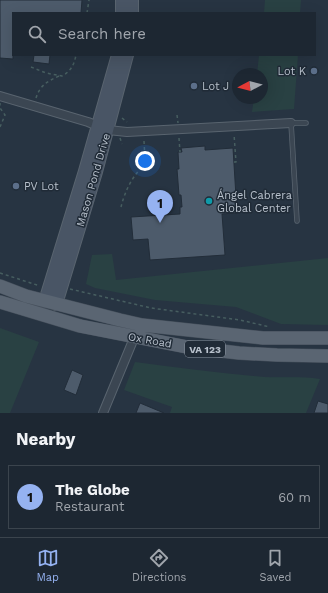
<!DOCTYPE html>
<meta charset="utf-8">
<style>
body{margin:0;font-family:"Work Sans",sans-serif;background:#2a333e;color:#f1f3f6}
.compass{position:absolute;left:232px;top:68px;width:36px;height:36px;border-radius:50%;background:#1d2732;box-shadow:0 4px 16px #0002;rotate:263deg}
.you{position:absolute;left:145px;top:161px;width:14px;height:14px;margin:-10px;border:3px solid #fff;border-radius:50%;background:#1a73e8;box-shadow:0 0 0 6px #1a73e833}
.badge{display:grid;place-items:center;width:26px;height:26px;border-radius:50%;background:#95b2f1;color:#111;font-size:13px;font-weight:700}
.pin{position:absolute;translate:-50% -33px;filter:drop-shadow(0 1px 2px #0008)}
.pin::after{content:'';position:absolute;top:21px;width:14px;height:12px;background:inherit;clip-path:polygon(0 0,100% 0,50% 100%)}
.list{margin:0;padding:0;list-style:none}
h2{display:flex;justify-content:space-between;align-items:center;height:52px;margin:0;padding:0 16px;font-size:17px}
h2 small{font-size:13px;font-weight:400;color:#a0a5ac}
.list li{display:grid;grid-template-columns:26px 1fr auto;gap:12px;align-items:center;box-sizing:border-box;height:64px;margin:0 8px 8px;padding:0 8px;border:1px solid #3b444d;border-radius:0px}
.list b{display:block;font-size:15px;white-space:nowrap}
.list p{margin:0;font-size:13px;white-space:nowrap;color:#a0a5ac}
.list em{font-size:13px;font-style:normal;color:#a0a5ac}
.icon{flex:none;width:22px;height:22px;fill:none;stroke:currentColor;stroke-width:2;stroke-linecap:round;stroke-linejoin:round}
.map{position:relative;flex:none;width:328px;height:413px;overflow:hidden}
.search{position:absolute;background:#1d2732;box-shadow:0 4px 16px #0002;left:12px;right:12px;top:12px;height:44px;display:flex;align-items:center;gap:10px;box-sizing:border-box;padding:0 14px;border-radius:0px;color:#a0a5ac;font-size:15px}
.sheet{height:124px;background:#1d2732}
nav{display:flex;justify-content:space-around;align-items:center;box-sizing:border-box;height:56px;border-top:1px solid #3b444d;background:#1d2732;font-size:11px;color:#a0a5ac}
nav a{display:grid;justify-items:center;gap:2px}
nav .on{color:#95b2f1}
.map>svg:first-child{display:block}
.green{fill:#294143}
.building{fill:#4d5b6b;stroke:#222d39}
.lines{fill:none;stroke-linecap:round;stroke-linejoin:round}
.lane-casing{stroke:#59646f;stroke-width:5.5}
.street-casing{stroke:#59646f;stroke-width:10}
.secondary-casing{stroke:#59646f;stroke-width:14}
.primary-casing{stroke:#454f5b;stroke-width:14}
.path{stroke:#475e60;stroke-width:1.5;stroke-dasharray:3 3;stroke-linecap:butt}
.lane{stroke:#3b4652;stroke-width:4}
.street{stroke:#3b4652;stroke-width:8}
.secondary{stroke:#495565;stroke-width:12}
.primary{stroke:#5a6572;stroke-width:13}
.service-dot{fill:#5c6f8a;stroke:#202b37;stroke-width:1.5}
.culture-dot{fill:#0f9aa8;stroke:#202b37;stroke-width:1.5}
.labels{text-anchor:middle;stroke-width:3;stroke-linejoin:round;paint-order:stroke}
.shield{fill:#202b37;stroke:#8a949f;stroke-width:1}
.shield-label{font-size:10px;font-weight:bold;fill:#b8c1cc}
.poi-label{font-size:11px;fill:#b8c1cc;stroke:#202b37;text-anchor:start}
.street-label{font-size:11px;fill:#b8c1cc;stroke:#202b37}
</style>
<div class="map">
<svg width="328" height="413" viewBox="0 0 328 413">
<rect width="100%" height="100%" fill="#273442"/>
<path class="green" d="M265 0H301L300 13H264Z
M259 55H298L294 109 252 112 254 98H262V74H257Z
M112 254 116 280 328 258V325L281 324 236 307 155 300 95 288 86 284 92 255Z
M0 328 39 342 10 413H0Z
M135 362C178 368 221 373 264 377 283 378 301 376 320 379L306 413H170L172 407 124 390Z"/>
<path class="building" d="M0 0H82L81 13H13V59L0 58Z
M34 55H50L49 64 33 62Z
M205 146V150L233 148 237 213 222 214 225 255 150 260 148 239 133 240 131 217 180 214V207H182L181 195H179L177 169H179L178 152H182L181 148Z
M72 370 83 375 76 395 64 390Z
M318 401 328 404V413H314Z
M140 403 164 413H136Z"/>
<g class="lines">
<g class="lane-casing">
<path id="lane" d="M297 221 291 123H306"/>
</g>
<g class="street-casing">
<path id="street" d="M0 96 88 122 108 130 127 132 291 123
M103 413 134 338"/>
</g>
<g class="secondary-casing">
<path id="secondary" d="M122 0V13
M132 0V13
M45 301 85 171 118 55
M56 304 96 172 127 55"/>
</g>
<g class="primary-casing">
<path id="primary" d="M0 286 26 296 120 320 142 325 263 338H328
M0 302 80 326 187 347 239 353 277 355 328 356"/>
</g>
<path class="path" d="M87 13 89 0
M31 67 46 73 62 76C71 71 74 65 76 55
M36 98C40 85 48 81 59 76
M177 115 178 123
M122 118 127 122
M0 127 5 115 0 108V103
M120 138 122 144
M179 138 180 152
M144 141 145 159 148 162
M234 162H236L234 134
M121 207C125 190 135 170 150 161
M0 273 40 286
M70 289 151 308 240 320 270 327"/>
<use href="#lane" class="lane"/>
<use href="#street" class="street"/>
<use href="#secondary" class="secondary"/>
<use href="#primary" class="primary"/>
</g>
<g class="service-dot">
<circle cx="314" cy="71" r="4"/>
<circle cx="194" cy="86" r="4"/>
<circle cx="16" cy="186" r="4"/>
</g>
<circle class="culture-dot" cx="209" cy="201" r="4"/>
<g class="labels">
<rect class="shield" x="185" y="341" width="40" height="16" rx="3"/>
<g class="shield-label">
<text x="205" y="353">VA 123</text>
</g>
<g class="poi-label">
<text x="306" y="75" text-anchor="end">Lot K</text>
<text x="202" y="90">Lot J</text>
<text x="24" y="190">PV Lot</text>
<text x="217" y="199">Ángel Cabrera<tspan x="217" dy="13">Global Center</tspan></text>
</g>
<g class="street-label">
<text transform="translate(93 180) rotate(-74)" y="4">Mason Pond Drive</text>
<text transform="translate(150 340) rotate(10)" y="4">Ox Road</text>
</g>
</g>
</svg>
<svg class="compass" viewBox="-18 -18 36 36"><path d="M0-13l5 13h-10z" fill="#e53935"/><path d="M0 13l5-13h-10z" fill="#a0a5ac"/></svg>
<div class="you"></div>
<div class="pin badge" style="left:160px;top:223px">1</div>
<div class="search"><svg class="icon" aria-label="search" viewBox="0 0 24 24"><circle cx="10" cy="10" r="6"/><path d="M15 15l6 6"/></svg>Search here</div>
</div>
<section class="sheet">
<h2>Nearby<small></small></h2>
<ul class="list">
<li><span class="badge">1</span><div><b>The Globe</b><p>Restaurant</p></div><em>60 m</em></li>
</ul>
</section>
<nav>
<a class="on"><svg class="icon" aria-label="map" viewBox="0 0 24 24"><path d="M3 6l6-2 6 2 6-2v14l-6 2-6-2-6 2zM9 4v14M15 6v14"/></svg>Map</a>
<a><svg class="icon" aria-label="directions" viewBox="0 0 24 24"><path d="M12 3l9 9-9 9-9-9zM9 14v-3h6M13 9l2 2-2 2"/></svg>Directions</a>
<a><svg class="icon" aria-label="saved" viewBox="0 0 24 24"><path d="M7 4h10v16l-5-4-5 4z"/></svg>Saved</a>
</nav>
